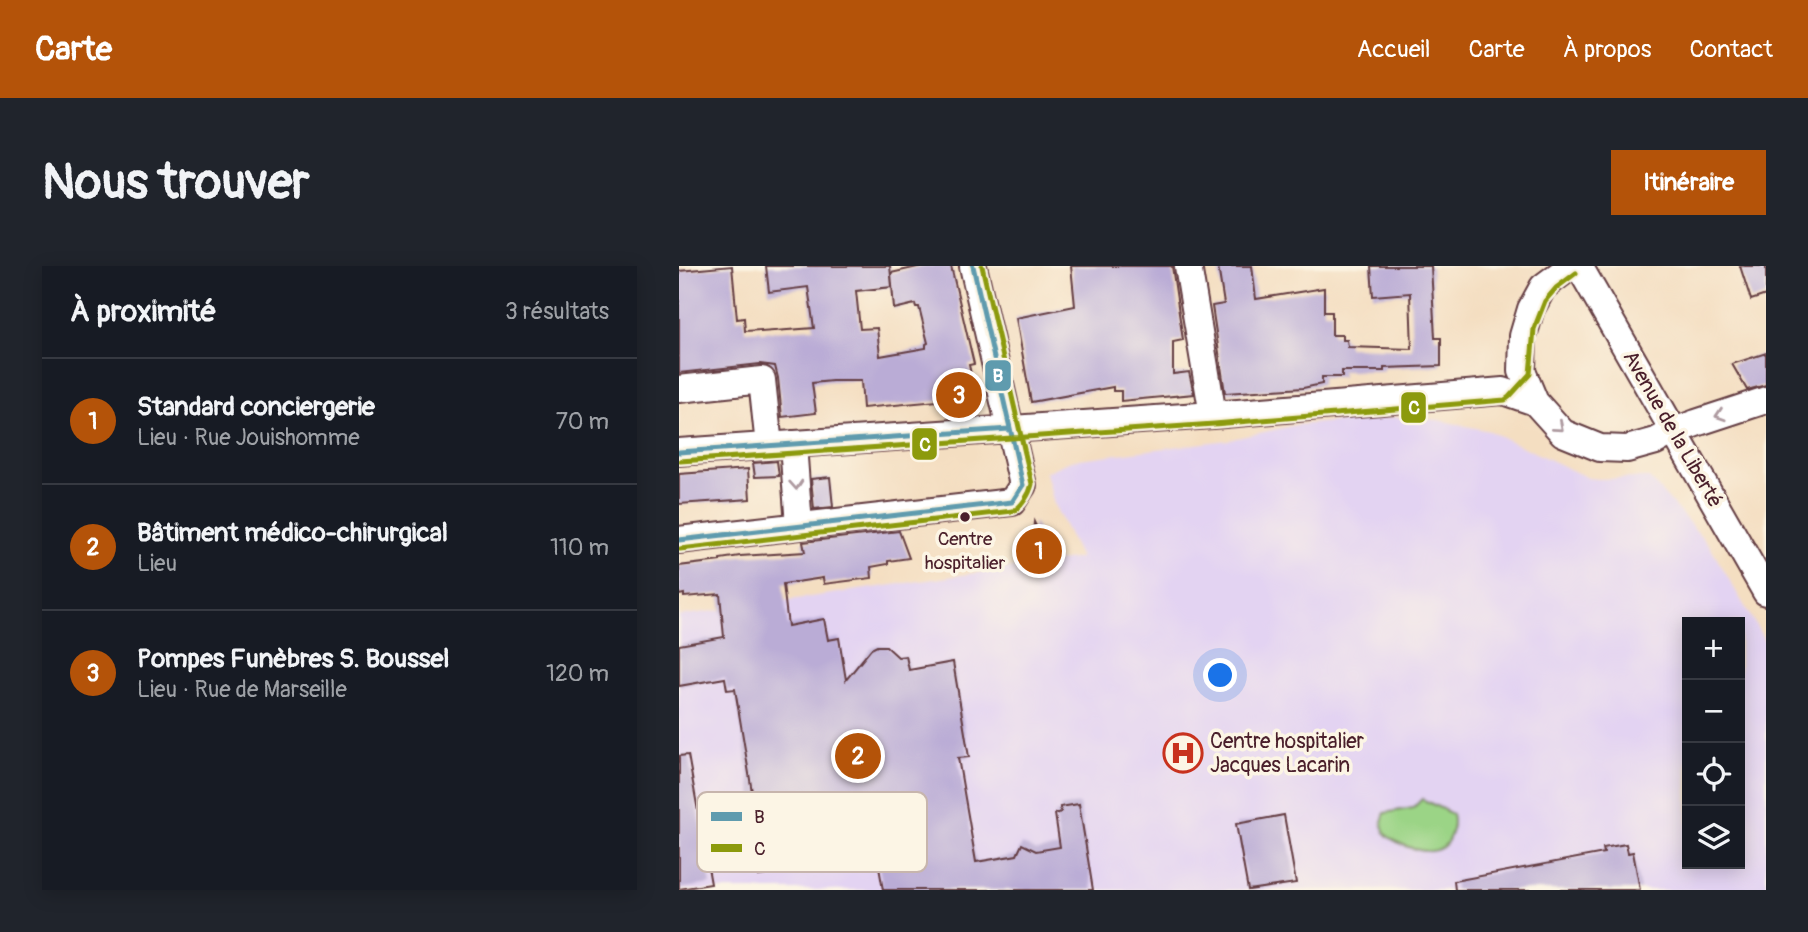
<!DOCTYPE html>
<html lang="fr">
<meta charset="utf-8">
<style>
body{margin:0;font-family:Pangolin,sans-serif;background:#20242c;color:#f1f3f6}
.controls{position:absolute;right:21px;bottom:21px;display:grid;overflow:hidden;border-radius:0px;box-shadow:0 4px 18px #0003}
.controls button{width:63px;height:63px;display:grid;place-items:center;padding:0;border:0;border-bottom:2px solid #363941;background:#171b24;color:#f1f3f6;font:35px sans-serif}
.you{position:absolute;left:542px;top:410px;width:24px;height:24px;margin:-18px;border:5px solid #fff;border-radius:50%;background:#1a73e8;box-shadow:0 0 0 10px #1a73e833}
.badge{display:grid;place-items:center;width:46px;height:46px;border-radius:50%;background:#b45309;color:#fff;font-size:23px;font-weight:700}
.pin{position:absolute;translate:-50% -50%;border:4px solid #fff;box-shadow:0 2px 7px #0006}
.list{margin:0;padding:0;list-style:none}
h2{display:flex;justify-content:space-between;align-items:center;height:91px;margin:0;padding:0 28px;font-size:30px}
h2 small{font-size:23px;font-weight:400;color:#9ea1a6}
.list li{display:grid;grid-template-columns:46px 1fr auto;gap:21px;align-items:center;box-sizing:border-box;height:126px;padding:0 28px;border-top:2px solid #363941}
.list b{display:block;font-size:26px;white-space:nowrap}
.list p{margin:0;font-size:23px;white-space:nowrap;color:#9ea1a6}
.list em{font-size:23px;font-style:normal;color:#9ea1a6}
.icon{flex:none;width:38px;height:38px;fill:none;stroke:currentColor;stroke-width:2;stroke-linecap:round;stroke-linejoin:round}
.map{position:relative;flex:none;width:1087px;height:624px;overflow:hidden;border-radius:0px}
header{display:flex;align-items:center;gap:42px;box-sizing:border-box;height:98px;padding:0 35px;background:#b45309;color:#fff}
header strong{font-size:33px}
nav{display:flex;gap:38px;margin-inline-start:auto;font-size:24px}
.intro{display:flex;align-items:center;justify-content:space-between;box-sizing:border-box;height:168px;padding:0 42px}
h1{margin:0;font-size:49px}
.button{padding:18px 32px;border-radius:0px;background:#b45309;color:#fff;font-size:24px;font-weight:700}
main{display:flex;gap:42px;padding:0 42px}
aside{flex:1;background:#171b24;border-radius:0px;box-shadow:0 4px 18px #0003}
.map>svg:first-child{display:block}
.built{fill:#e3d3f2;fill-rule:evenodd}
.green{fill:#9bd486;stroke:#727a58;stroke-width:2}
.building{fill:#baacd6}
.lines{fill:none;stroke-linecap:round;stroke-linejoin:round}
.minor-casing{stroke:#643c42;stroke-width:30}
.minor{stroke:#fff;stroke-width:26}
.bus-1-casing{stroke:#fcf5e5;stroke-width:10}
.bus-2-casing{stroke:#fcf5e5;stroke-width:10}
.bus-1{stroke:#5f9bae;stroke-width:5}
.bus-2{stroke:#8c9a0c;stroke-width:5}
.oneway{stroke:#ae9aa0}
.bus-dot{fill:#4a1f2b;stroke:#fcf5e5;stroke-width:2.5}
.labels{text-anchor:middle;stroke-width:7;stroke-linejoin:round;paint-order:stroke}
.bus-label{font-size:19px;fill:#4a1f2b;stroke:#fcf5e5}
.street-label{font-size:21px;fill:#4a1f2b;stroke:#fcf5e5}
.poi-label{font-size:21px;fill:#4a1f2b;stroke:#fcf5e5;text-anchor:start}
.key{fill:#fcf5e5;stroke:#c7b5ad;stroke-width:2}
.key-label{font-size:19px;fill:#4a1f2b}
.line-badge{stroke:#fcf5e5;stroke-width:2.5}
.badge-label{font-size:19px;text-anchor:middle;font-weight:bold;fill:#fff}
</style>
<header>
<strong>Carte</strong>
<nav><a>Accueil</a><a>Carte</a><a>À propos</a><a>Contact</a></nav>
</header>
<div class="intro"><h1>Nous trouver</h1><a class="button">Itinéraire</a></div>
<main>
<aside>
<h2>À proximité<small>3 résultats</small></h2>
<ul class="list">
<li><span class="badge">1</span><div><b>Standard conciergerie</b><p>Lieu · Rue Jouishomme</p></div><em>70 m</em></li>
<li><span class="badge">2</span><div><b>Bâtiment médico-chirurgical</b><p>Lieu</p></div><em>110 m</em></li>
<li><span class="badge">3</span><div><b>Pompes Funèbres S. Boussel</b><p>Lieu · Rue de Marseille</p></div><em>120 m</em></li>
</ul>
</aside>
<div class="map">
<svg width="1087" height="624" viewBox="0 0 1087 624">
<rect width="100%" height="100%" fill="#fcf5e5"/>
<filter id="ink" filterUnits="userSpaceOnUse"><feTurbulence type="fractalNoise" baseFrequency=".0143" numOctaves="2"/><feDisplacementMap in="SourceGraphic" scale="14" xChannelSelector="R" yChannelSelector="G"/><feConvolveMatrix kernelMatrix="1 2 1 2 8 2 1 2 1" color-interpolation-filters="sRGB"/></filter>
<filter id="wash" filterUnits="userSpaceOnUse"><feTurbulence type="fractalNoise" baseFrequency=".00686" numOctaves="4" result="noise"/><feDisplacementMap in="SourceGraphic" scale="28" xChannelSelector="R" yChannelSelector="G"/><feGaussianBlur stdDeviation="1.57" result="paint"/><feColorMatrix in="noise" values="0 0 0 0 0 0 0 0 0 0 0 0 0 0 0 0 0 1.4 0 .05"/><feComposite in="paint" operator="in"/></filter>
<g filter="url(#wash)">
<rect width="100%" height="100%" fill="#f4dec1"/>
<path class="built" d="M717 151 759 154 810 165 909 212 919 213 970 212 1030 279 1087 377V624H0V350L401 292 375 238 367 206 393 194 549 174 617 159ZM1008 356H1061V598H1008Z"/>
<path class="green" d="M743 533 773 548C775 557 774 562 771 570 763 593 737 585 720 577 715 574 709 572 706 567 702 560 703 553 706 547L734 542Z"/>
<g id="blocks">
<path class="building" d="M53 0 58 53 65 52 66 65 82 64V66L135 62 129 21 90 26 87 0H211L213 21 177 25 181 63 198 62 201 90 247 82V78L249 77 240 41H237L236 38 215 43 212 7 243 0H272L295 98 290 99 295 122 291 123 294 136 271 141 269 134 184 142 182 115H153L133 117 137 147 103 151 99 112 96 100 81 98 0 107V5Z
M392 0H493L504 74 494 76V108L510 106 515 128 442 135V125H434V121L352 136 337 52 396 40Z
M539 0H573L577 33 645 22V46H653V69H664V74H668L669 81 733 83 731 27 694 30 692 0H752L756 72H762V100L705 102V105H663V111H643V118L624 122 546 127 533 40 545 38Z
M1061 0H1087V29L1072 34Z
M1087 87V119L1068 124 1053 98Z
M98 195 100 210 76 211 74 197Z
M69 203 71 233 0 238V208Z
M151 211 154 241 135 243 132 213Z
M355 256 372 292 351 296Z
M220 265 230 292 209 295V298L192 301 193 312 145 318 144 312 104 318 109 360 145 353 149 374 160 372 167 414 192 383 198 380H207L219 391 227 390 230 404 274 396 290 491 279 492 297 596 338 589 343 578 357 585 381 581 376 548 382 546 381 541 400 538 414 624H204L198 590 80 610 71 558 78 556 56 423 48 424 46 412 0 420V379L45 371 41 328 5 331V328L0 329V300L41 295V293L61 290 126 286 124 276Z
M9 489 32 618 0 623V490Z
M605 549 617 617 569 624 557 558Z
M947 578 949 587 954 586 961 624H776L775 615 925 587 924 582Z"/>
</g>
</g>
<g filter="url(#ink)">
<use href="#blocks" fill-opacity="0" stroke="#643c42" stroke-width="2"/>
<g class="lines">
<g class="minor-casing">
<path id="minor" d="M509 0 534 149
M892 0 864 21 852 43 844 70 843 105 856 136 884 167 921 182 948 183 977 175 995 165 1017 157 1087 134
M900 0 1087 326
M0 123 83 114 90 180
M114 178 120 260
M0 186 534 149 824 125 856 136
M0 274 333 236 344 219 294 0"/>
</g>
<use href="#minor" class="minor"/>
<g class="bus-1-casing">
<path id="bus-1" d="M294 0 344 219
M0 186 330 163
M0 274 333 236 344 219"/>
</g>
<g class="bus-2-casing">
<path id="bus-2" d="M1 195 535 158 826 134 830 131 851 108 855 63 866 35 877 22 897 7
M1 283 334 245C343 241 351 227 353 218L303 0"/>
</g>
<use href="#bus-1" class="bus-1"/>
<use href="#bus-2" class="bus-2"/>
</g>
<defs><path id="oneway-chevron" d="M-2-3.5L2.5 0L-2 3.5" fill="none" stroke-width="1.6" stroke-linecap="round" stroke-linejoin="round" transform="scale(1.75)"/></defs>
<g class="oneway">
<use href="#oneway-chevron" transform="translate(1041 149) rotate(162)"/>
<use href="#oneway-chevron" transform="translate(880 161) rotate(41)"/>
<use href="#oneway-chevron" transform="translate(117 219) rotate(86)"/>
</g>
</g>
<defs>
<g id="hospital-ring" transform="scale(2.0125)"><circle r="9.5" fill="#fcf5e5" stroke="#c8321e" stroke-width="1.5"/><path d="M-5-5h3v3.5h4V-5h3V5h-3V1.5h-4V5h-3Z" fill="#c8321e"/></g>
</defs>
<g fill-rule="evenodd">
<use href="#hospital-ring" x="504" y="487"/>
</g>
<circle class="bus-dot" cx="286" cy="251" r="6"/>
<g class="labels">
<g class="bus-label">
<text x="286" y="279">Centre<tspan x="286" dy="24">hospitalier</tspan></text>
</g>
<g class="street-label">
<text transform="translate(994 163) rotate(60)" y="7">Avenue de la Liberté</text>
</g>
<g class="poi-label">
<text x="531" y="482">Centre hospitalier<tspan x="531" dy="24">Jacques Lacarin</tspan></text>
</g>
</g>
<rect x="18" y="526" width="230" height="80" rx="10" class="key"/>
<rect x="32" y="546" width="31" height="9" fill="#5f9bae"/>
<rect x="32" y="578" width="31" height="8" fill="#8c9a0c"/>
<g class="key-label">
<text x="75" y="557">B</text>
<text x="75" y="589">C</text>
</g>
<g class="line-badge">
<rect x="305" y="93" width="28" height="33" rx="7" fill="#5f9bae"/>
<rect x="721" y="125" width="27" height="33" rx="7" fill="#8c9a0c"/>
<rect x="232" y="161" width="27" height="34" rx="7" fill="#8c9a0c"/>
</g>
<g class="badge-label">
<text x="319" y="116">B</text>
<text x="735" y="148">C</text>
<text x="246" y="185">C</text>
</g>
</svg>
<div class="controls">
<button>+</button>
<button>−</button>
<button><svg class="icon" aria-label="locate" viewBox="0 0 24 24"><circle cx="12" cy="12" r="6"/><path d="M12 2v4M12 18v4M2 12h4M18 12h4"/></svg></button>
<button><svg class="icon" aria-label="layers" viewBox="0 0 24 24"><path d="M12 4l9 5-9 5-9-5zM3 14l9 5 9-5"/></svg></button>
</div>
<div class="you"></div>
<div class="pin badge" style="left:360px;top:285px">1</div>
<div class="pin badge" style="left:179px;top:490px">2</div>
<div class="pin badge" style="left:280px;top:129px">3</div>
</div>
</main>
